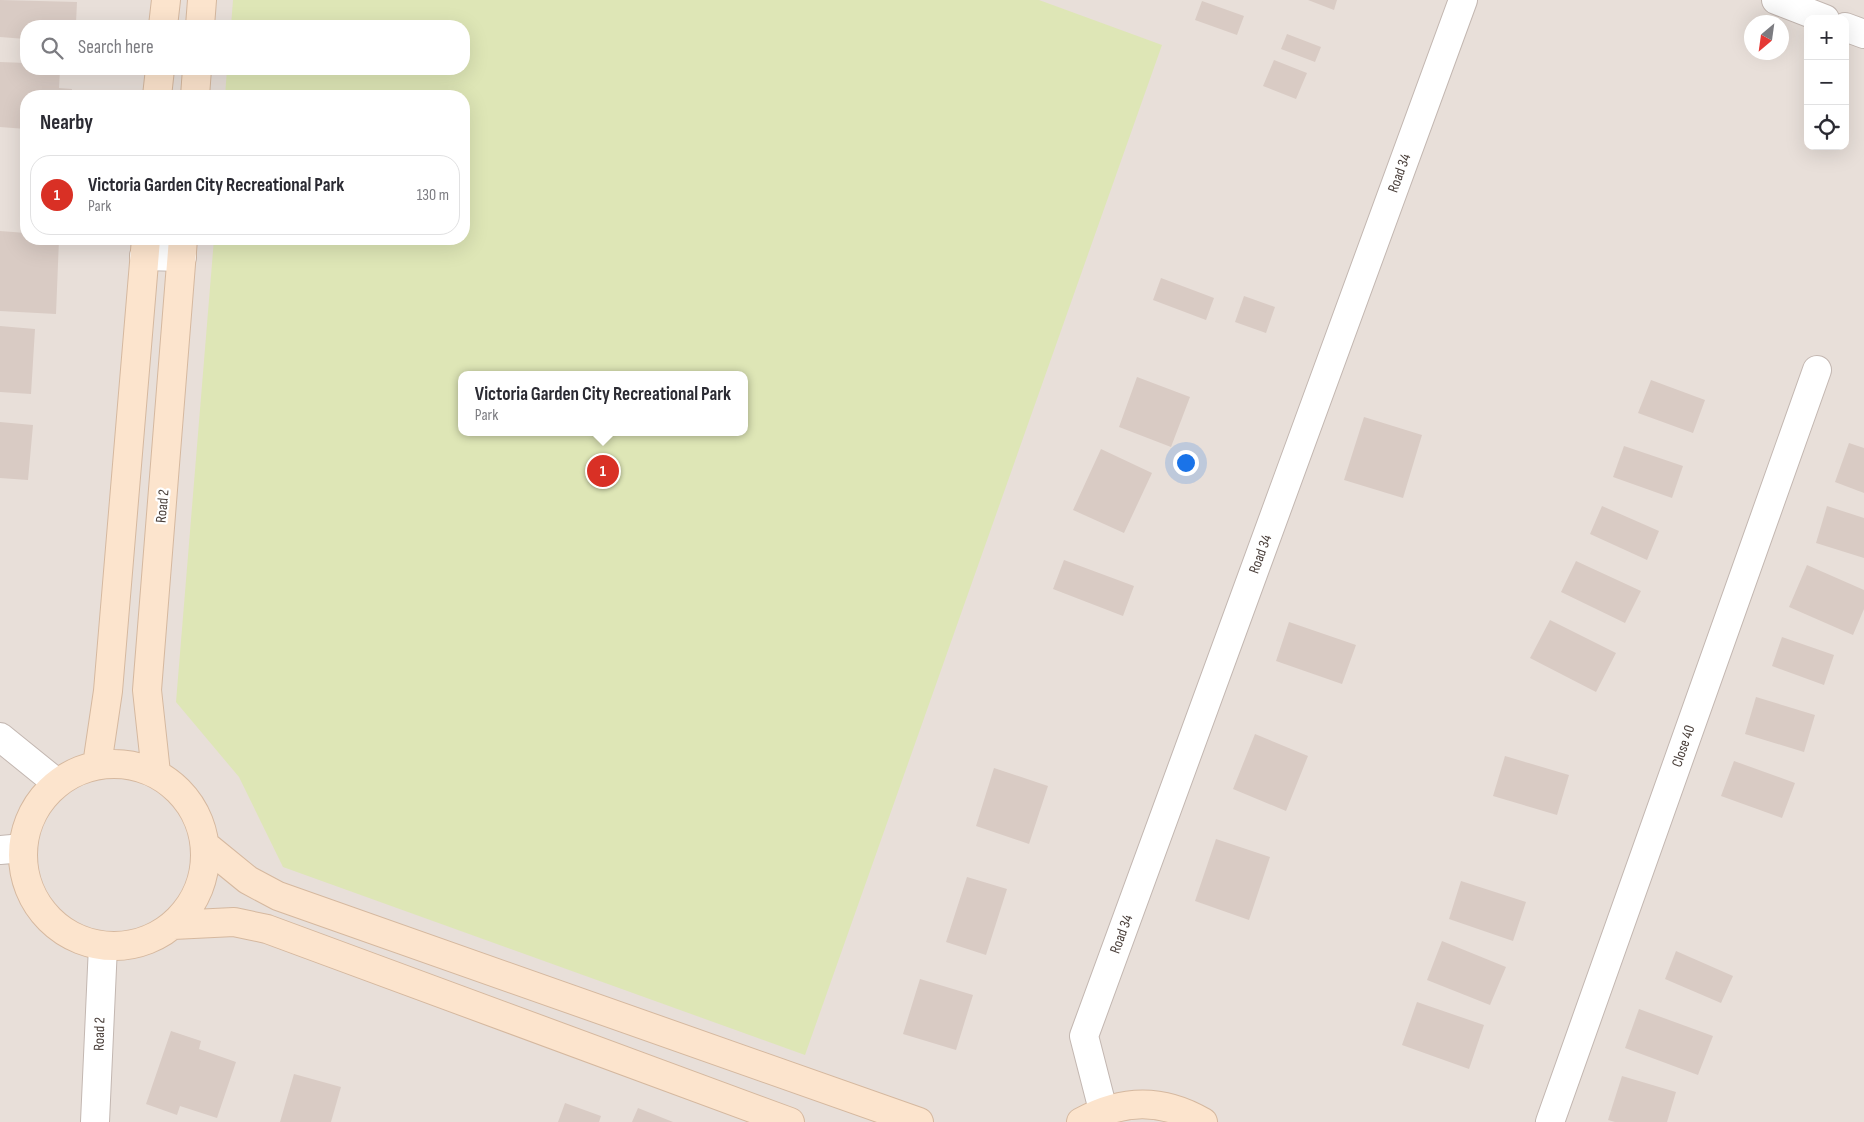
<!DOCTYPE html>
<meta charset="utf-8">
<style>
body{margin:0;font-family:"Sofia Sans Condensed",sans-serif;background:#f2f2f3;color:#2b2b33}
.controls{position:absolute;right:15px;top:15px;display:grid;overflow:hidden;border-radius:10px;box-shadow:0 5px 20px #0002}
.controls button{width:45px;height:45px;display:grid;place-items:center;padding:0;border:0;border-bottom:1px solid #e1e1e2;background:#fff;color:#2b2b33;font:25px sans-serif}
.compass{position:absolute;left:1744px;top:15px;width:45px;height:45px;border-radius:50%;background:#fff;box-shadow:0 5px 20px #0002;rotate:209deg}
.you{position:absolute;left:1185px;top:462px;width:18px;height:18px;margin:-12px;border:4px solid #fff;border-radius:50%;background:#1a73e8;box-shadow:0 0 0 8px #1a73e833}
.badge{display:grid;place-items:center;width:32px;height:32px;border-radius:50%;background:#d93025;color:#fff;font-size:16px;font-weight:700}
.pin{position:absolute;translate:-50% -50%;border:2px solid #fff;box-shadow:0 1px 5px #0006}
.popup{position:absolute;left:458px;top:371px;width:290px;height:65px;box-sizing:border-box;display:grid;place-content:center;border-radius:10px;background:#fff;filter:drop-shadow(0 1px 4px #0005);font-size:16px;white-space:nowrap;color:#7c7c81}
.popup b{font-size:19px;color:#2b2b33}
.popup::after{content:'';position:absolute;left:50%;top:100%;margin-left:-10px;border:10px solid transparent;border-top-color:#fff}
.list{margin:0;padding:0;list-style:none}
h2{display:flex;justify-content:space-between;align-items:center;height:65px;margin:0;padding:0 20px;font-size:21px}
h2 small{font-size:16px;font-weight:400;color:#7c7c81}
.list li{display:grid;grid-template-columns:32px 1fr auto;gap:15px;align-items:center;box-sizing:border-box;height:80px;margin:0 10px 10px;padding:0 10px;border:1px solid #e1e1e2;border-radius:20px}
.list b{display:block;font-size:19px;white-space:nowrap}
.list p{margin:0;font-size:16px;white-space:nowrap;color:#7c7c81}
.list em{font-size:16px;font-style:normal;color:#7c7c81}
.icon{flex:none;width:28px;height:28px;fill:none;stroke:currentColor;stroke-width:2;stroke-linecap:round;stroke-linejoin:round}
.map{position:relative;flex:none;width:1864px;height:1122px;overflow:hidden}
.search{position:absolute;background:#fff;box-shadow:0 5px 20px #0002;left:20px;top:20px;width:450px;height:55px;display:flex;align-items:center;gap:12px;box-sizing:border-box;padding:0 18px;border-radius:20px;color:#7c7c81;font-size:19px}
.panel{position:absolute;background:#fff;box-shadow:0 5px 20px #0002;left:20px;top:90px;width:450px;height:155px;border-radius:20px}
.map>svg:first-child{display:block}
.residential{fill:#e8dfd9;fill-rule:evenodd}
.green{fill:#dee6b6;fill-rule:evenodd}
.building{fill:#d9cbc4}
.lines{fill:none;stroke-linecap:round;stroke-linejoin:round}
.street-casing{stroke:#c3b7b1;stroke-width:30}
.secondary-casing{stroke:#d5b89f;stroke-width:30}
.street{stroke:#fff;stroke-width:28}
.secondary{stroke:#fce4cd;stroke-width:28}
.labels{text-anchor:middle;stroke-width:4.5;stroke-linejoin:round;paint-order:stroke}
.street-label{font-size:15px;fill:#493e39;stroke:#fff}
</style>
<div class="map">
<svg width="1864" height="1122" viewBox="0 0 1864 1122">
<rect width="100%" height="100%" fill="#f5efeb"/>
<path class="residential" d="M0 0H1864V1122H0ZM1808 19H1845V146H1808ZM1752 22H1782V52H1752ZM26 26H464V69H26ZM26 96H464V239H26ZM462 375H744V432H462Z"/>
<path class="green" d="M233 0H1039L1162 45 805 1055 283 867 239 777 176 702 214 239H464V96H225L227 69H464V26H231ZM462 375H744V432H462Z"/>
<path class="building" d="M0 0 77 2 76 23H63V26H26V39L0 37Z
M1308 0H1337L1334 10Z
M1202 1 1244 16 1237 35 1195 20Z
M1287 34 1321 47 1315 62 1281 49Z
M1274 60 1307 73 1296 99 1263 86Z
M0 62 26 63V69H60L59 88 72 89 71 96H26V129L0 127Z
M0 231 26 233V239H59L56 314 0 311Z
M1161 278 1214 298 1206 320 1153 300Z
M1244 296 1275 307 1266 333 1235 322Z
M0 326 35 329 31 394 0 392Z
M1137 377 1190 397 1171 447 1119 427Z
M1651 380 1705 400 1693 433 1638 413Z
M1364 417 1422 435 1403 498 1344 480Z
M0 422 33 425 28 480 0 478Z
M1849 443 1864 448V493L1835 482Z
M1624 446 1683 466 1672 498 1613 477Z
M1101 449 1152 473 1124 533 1073 510Z
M1602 506 1659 531 1647 560 1590 534Z
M1827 506 1864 518V558L1816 543Z
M1064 560 1134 586 1123 616 1053 589Z
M1576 561 1641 591 1625 623 1561 592Z
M1807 565 1864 590V609L1853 635 1789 607Z
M1550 620 1616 653 1596 692 1530 658Z
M1289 622 1356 645 1342 684 1276 661Z
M1782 637 1834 655 1824 685 1772 666Z
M1756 697 1815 715 1804 752 1745 734Z
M1255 734 1308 756 1286 811 1233 789Z
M1505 756 1569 775 1557 815 1493 796Z
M1734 761 1795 783 1782 818 1721 796Z
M994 768 1048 786 1029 844 976 826Z
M1216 839 1270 857 1249 920 1195 901Z
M967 877 1007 889 986 955 946 942Z
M1461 881 1526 902 1513 941 1449 919Z
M1442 941 1506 967 1490 1005 1427 980Z
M1676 951 1733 976 1721 1003 1665 979Z
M920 979 973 995 956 1050 903 1034Z
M1417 1002 1484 1025 1469 1069 1402 1045Z
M1639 1009 1713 1036 1698 1075 1625 1048Z
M171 1031 201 1041 199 1049 236 1062 217 1118 180 1106 177 1115 146 1104Z
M294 1074 341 1087 331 1122H280Z
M1622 1076 1676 1092 1667 1122H1615L1608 1120Z
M565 1103 601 1116 599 1122H558Z
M638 1108 673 1122H632Z"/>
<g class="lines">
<g class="street-casing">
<path id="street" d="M1776 0 1825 19
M1845 27 1864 34
M144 256 182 257
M0 737 57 783
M0 850 23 848
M1103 1110 1084 1036 1463 0
M95 1122 103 946
M1550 1122 1817 370"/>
</g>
<g class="secondary-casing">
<path id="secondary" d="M163 26 166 0
M200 26 202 0
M157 96 160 69
M195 96 197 69
M23 855a91 91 0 1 1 182 0a91 91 0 1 1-182 0Z
M97 765 108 691 146 239
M156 773 147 690 183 239
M205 845 248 880 278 896 919 1122
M173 925 234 922 267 929 790 1122
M1081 1122C1122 1099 1162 1098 1203 1122"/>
</g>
<use href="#street" class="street"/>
<use href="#secondary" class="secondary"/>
</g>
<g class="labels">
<g class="street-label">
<text transform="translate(1399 173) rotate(-70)" y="5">Road 34</text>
<text transform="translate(162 506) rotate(-85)" y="5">Road 2</text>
<text transform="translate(1260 554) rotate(-70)" y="5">Road 34</text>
<text transform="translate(1683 746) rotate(-71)" y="5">Close 40</text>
<text transform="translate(1121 934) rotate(-70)" y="5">Road 34</text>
<text transform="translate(99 1034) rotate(-88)" y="5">Road 2</text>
</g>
</g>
</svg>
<div class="controls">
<button>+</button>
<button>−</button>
<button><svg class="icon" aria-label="locate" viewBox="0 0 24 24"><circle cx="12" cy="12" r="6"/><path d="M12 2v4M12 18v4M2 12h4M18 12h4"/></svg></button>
</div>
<svg class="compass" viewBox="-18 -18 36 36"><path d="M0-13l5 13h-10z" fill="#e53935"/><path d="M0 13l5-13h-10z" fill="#7c7c81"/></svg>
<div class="you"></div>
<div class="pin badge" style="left:603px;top:471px">1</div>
<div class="popup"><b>Victoria Garden City Recreational Park</b>Park</div>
<div class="search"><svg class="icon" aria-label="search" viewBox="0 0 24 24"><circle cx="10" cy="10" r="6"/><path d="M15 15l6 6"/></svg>Search here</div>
<section class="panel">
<h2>Nearby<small></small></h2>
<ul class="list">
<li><span class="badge">1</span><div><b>Victoria Garden City Recreational Park</b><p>Park</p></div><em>130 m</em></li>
</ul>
</section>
</div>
